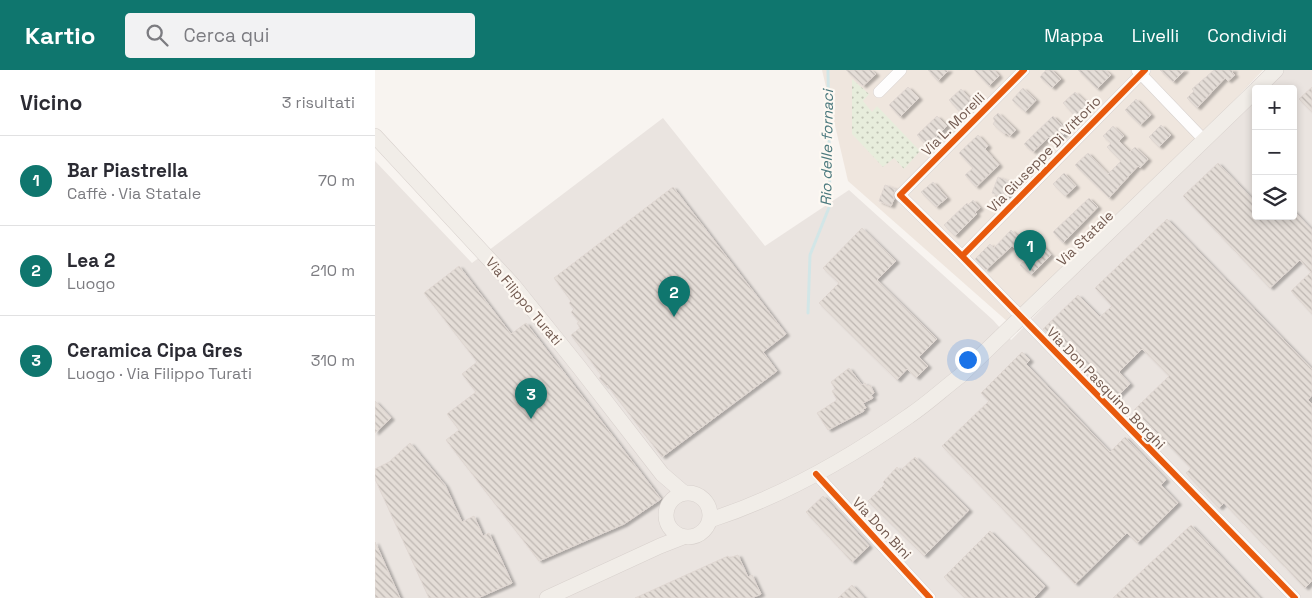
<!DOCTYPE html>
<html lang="it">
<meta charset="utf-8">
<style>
body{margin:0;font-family:"Space Grotesk",sans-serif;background:#f2f2f3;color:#2b2b33}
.controls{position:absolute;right:15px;top:15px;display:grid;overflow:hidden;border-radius:5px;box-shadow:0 2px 8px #0003}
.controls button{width:45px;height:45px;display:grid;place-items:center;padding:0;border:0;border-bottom:1px solid #e1e1e2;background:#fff;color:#2b2b33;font:25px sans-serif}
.you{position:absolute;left:592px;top:289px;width:18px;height:18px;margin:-12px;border:4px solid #fff;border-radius:50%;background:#1a73e8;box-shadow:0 0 0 8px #1a73e833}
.badge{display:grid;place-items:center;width:32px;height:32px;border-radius:50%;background:#0f766e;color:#fff;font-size:16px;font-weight:700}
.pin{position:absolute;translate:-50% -41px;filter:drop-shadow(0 1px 2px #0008)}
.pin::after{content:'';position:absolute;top:26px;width:18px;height:15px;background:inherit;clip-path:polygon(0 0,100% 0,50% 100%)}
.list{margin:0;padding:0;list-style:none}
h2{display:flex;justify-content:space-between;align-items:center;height:65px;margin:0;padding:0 20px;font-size:21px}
h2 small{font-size:16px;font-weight:400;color:#7c7c81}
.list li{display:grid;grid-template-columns:32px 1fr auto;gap:15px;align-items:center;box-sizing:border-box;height:90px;padding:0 20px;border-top:1px solid #e1e1e2}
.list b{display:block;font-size:19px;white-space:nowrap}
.list p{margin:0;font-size:16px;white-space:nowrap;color:#7c7c81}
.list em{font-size:16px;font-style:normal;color:#7c7c81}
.icon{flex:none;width:28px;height:28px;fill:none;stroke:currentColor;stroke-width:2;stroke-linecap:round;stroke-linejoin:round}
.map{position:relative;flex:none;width:937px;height:528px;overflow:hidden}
header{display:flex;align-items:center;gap:30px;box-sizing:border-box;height:70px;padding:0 25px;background:#0f766e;color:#fff}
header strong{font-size:24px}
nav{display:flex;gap:28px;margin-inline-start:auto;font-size:18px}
.search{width:350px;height:45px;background:#f2f2f3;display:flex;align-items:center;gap:12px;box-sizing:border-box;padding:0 18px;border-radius:5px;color:#7c7c81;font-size:19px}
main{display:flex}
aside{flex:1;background:#fff}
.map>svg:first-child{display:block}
.residential{fill:#efe6de}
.industrial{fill:#eae4e0}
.park{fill:url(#park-dots)}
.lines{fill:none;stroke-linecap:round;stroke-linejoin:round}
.stream{stroke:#d2e6e7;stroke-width:3}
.building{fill:url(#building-back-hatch);stroke:#e0d7d2;filter:url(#shadow)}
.minor-casing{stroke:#d7d1ce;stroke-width:12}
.major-casing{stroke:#d8d1cd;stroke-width:16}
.minor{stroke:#fefdfd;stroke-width:11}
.major{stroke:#f1ede8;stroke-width:15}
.cycleway-casing{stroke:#fdf8f2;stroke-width:9}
.cycleway{stroke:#e8590c;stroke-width:6}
.labels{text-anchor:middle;stroke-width:4.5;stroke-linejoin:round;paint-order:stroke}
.street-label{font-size:14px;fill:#735b51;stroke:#fdf8f2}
.water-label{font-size:15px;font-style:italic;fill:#4a787d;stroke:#fdf8f2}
</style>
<header>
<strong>Kartio</strong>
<div class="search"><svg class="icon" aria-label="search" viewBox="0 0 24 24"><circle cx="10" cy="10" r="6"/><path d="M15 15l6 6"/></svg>Cerca qui</div>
<nav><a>Mappa</a><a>Livelli</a><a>Condividi</a></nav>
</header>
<main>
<aside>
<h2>Vicino<small>3 risultati</small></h2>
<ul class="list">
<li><span class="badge">1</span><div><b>Bar Piastrella</b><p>Caffè · Via Statale</p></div><em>70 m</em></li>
<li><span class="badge">2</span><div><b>Lea 2</b><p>Luogo</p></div><em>210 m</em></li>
<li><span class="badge">3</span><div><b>Ceramica Cipa Gres</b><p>Luogo · Via Filippo Turati</p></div><em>310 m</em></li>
</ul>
</aside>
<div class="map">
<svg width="937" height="528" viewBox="0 0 937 528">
<defs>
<pattern id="park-dots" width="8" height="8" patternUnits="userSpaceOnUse" patternTransform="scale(1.25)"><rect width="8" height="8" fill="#e7eddc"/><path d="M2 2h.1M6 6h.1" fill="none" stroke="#c0c3b5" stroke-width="1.8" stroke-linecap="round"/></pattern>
<pattern id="building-back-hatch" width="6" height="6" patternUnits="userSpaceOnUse" patternTransform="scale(1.25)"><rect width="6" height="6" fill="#e4ddd7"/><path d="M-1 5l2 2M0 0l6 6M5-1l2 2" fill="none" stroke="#bdb6b1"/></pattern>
<filter id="shadow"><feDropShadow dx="3.5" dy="2" stdDeviation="1" flood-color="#0004"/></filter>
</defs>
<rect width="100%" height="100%" fill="#f8f4f0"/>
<path class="residential" d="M447 0H888L853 37 633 252 473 111Z"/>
<path class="industrial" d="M902 0H937V528H0V91L97 193 288 48 390 176 474 120 618 250 636 270 881 22V146H918V19H884Z"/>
<path class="park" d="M477 9 494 24 488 31 497 42 502 36 545 81 529 99 519 88 508 97 477 64Z"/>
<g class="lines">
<path class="stream" d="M433 243 435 185 455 135 453 0"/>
</g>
<path class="building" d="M471 0H496L501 4 488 16Z
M553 0H574L563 11Z
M599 0H619L624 6 614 16Z
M671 0H677L686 9 677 18 665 7Z
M703 0H730L736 5 722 19Z
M785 0H810L798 12Z
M839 0H859L857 2 860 5 853 11 850 8 822 38 812 28 819 21 817 19Z
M533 17 544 28 525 47 514 35Z
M937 17V42L924 29Z
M648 18 661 30 650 42 637 30Z
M586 19 598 32 586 43 574 30Z
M700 22 716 37 703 49 688 33Z
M761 29 776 45 765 55 750 40Z
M623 43 641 60 635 66 631 63 629 64 618 54 620 51 618 48Z
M562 46 572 56 552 76 542 65Z
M678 46 692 61 680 73 674 67 658 82 649 74Z
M786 55 796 65 784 77 774 67Z
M738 56 749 66 744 71 755 82 760 77 773 89 765 98 763 96 734 128 700 95 713 83 733 104 746 91 732 77 736 73 728 66Z
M603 65 613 76 610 79 624 95 601 117 590 105 598 98 584 83Z
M843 93 881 133V146H918V140L937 160V244L916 221 936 202 925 190 895 218 808 126Z
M689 103 701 116 690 126 678 114Z
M623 107 640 113 632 129 617 123Z
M558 112 572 128 561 137 546 122Z
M510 115 521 119 518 124 519 129 516 136 504 131Z
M298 117 411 264 388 282 402 301 287 387 232 315 231 316 224 308 227 306 196 265 205 258 202 253 204 252 196 242 199 239 194 233 196 231 179 208Z
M714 128 723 137 688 173 678 162Z
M598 130 605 138 600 142 602 144 580 166 569 155 592 133 593 135Z
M792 149 937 299V325L933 330 937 334V511L930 518 849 433 844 438 811 403 816 398 759 340 794 306 767 279 744 302 755 314 738 331 668 259 703 225 725 247 737 236 720 218Z
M487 158 521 191 502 210 562 269 544 287 553 296 541 308 532 299 522 310 444 233 464 213 448 198Z
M636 160 659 182 666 174 676 185 656 205 645 195 651 189 637 176 611 200 600 189 615 174 619 178Z
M84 196 136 264 151 253 286 429 249 454 164 491 71 370 84 360 72 344 101 322 87 304 102 292 49 223Z
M647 282 655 290 651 294 735 382 750 367 791 410 786 415 803 433 762 473 752 463 700 514 567 376 614 331 606 323Z
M474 298 487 315 490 313 492 316 495 315 499 323 496 325 498 328 488 333 491 338 488 339 489 341 453 360 442 343 462 330 457 321 460 319 456 312Z
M0 331 16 348 0 363Z
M35 373 70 415 87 452 99 446 108 466 114 463 137 513 103 528H54L0 409V399L14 392Z
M540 387 594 440 549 486 493 431 510 414 508 412 522 397 525 401Z
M448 426 494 476 477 492 431 442Z
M816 455 885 528H738Z
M615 461 670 516 659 528H590L569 507Z
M0 472 25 528H0Z
M363 485 373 507 377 505 386 524 377 528H260L353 486 354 488Z
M477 515 489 528H463Z"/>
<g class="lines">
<g class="minor-casing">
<path id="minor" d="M649 0 525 125 587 186 920 528
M762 0 830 71
M504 22 526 0
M587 186 770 0
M441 404 555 528"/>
</g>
<g class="major-casing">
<path id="major" d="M882 19 901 0
M0 66 138 215 204 297 287 404 309 423
M291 445a22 22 0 1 1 44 0a22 22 0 1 1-44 0Z
M335 450C406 427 473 389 534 346 552 334 568 319 585 306L881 20
M172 528 285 476 308 467"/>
</g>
<use href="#minor" class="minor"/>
<use href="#major" class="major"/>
<g class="cycleway-casing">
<path id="cycleway" d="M649 0 525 125 587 186 920 528
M587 186 770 0
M441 404 555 528"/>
</g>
<use href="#cycleway" class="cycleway"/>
</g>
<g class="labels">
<g class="street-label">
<text transform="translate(578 54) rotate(-45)" y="5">Via L. Morelli</text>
<text transform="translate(669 84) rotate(-46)" y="5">Via Giuseppe Di Vittorio</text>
<text transform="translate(710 168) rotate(-44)" y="5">Via Statale</text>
<text transform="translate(149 231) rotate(50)" y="5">Via Filippo Turati</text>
<text transform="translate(731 318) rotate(46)" y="5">Via Don Pasquino Borghi</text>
<text transform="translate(507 458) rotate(47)" y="5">Via Don Bini</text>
</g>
<g class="water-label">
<text transform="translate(452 78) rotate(-89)" y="5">Rio delle fornaci</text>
</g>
</g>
</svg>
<div class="controls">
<button>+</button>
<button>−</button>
<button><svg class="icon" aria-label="layers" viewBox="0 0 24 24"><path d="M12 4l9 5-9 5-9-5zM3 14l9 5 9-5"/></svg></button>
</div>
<div class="you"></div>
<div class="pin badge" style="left:655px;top:201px">1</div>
<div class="pin badge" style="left:299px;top:247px">2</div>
<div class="pin badge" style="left:156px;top:349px">3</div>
</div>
</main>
